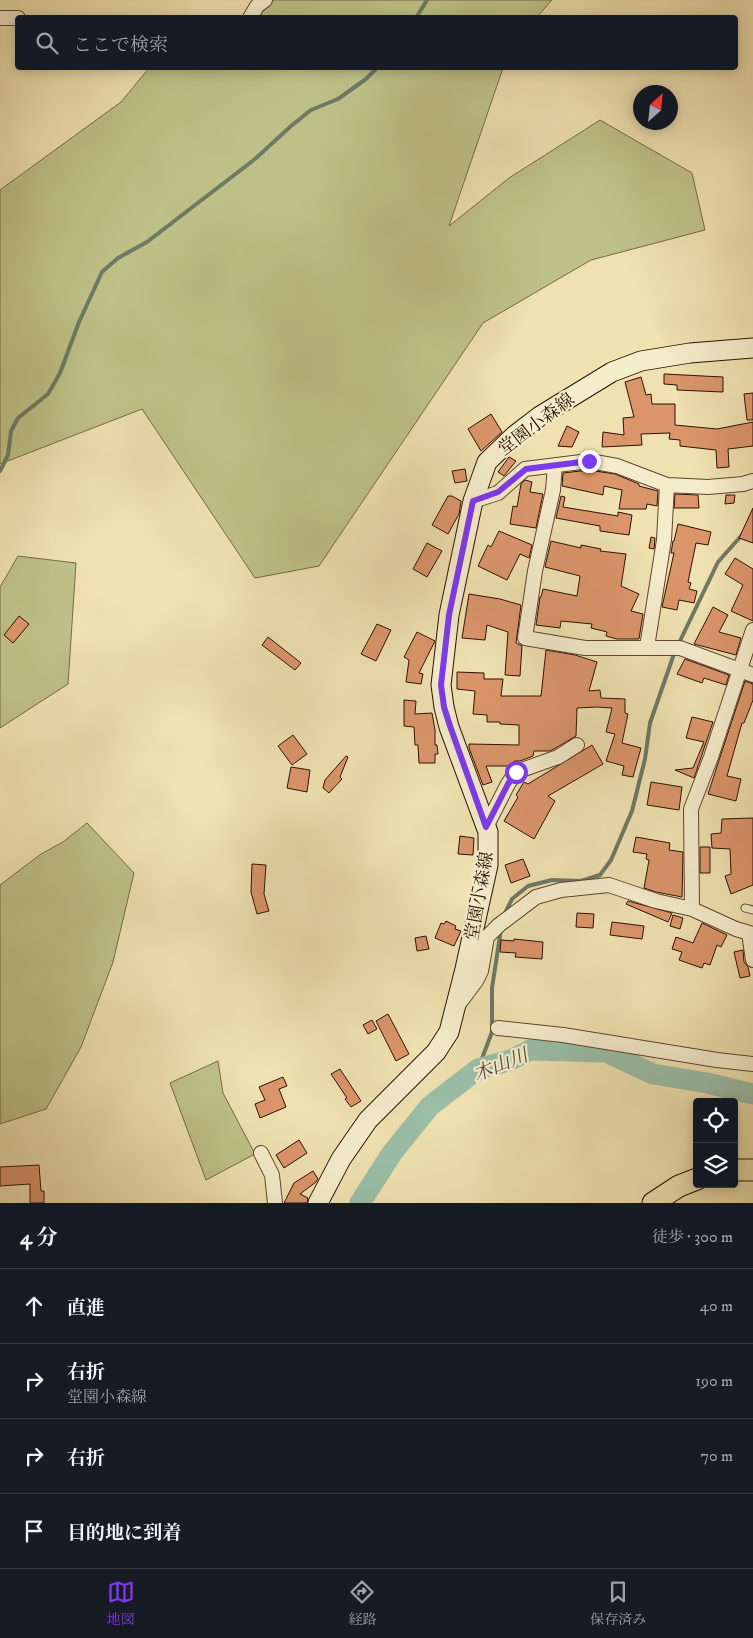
<!DOCTYPE html>
<html lang="ja">
<meta charset="utf-8">
<style>
body{margin:0;font-family:"IM FELL DW Pica","Noto Serif JP",serif;background:#242831;color:#f1f3f6}
.controls{position:absolute;right:15px;bottom:15px;display:grid;overflow:hidden;border-radius:5px;box-shadow:0 2px 12px #0003}
.controls button{width:45px;height:45px;display:grid;place-items:center;padding:0;border:0;border-bottom:1px solid #363941;background:#171b24;color:#f1f3f6;font:25px sans-serif}
.compass{position:absolute;left:633px;top:85px;width:45px;height:45px;border-radius:50%;background:#171b24;box-shadow:0 2px 12px #0003;rotate:27deg}
.stop{position:absolute;width:15px;height:15px;margin:-11px;border:4px solid #7c3aed;border-radius:50%;background:#fff}
.stop.end{background:#7c3aed;border-color:#fff;box-shadow:0 1px 5px #0008}
.list{margin:0;padding:0;list-style:none}
h2{display:flex;justify-content:space-between;align-items:center;height:65px;margin:0;padding:0 20px;font-size:21px}
h2 small{font-size:16px;font-weight:400;color:#9ea1a6}
.list li{display:grid;grid-template-columns:32px 1fr auto;gap:15px;align-items:center;box-sizing:border-box;height:75px;padding:0 20px;border-top:1px solid #363941}
.list b{display:block;font-size:19px;white-space:nowrap}
.list p{margin:0;font-size:16px;white-space:nowrap;color:#9ea1a6}
.list em{font-size:16px;font-style:normal;color:#9ea1a6}
.icon{flex:none;width:28px;height:28px;fill:none;stroke:currentColor;stroke-width:2;stroke-linecap:round;stroke-linejoin:round}
.map{position:relative;flex:none;width:753px;height:1203px;overflow:hidden}
.search{position:absolute;background:#171b24;box-shadow:0 2px 12px #0003;left:15px;right:15px;top:15px;height:55px;display:flex;align-items:center;gap:12px;box-sizing:border-box;padding:0 18px;border-radius:5px;color:#9ea1a6;font-size:19px}
.sheet{height:365px;background:#171b24}
nav{display:flex;justify-content:space-around;align-items:center;box-sizing:border-box;height:70px;border-top:1px solid #363941;background:#171b24;font-size:14px;color:#9ea1a6}
nav a{display:grid;justify-items:center;gap:2px}
nav .on{color:#7c3aed}
.map>svg:first-child{display:block}
.green{fill:#bec187;stroke:#766946}
.lines{fill:none;stroke-linecap:round;stroke-linejoin:round}
.stream{stroke:#6e7966;stroke-width:4}
.river{stroke:#9abea8;stroke-width:21}
.building{fill:#db956b;stroke:#2d1104}
.service-casing{stroke:#5e452f;stroke-width:9}
.minor-casing{stroke:#5e452f;stroke-width:16}
.secondary-casing{stroke:#2d1104;stroke-width:21}
.primary-casing{stroke:#2d1104;stroke-width:23}
.service{stroke:#f5eccc;stroke-width:7}
.minor{stroke:#f5eccc;stroke-width:14}
.secondary{stroke:#f5eccc;stroke-width:19}
.primary{stroke:#efe1b0;stroke-width:21}
.route{stroke:#7c3aed;stroke-width:6}
.labels{text-anchor:middle;stroke-width:4.5;stroke-linejoin:round;paint-order:stroke}
.street-label{font-size:18px;fill:#2d1104;stroke:#f5eccc}
.water-label{font-size:19px;font-style:italic;fill:#534e3d;stroke:#f5eccc}
</style>
<div class="map">
<svg width="753" height="1203" viewBox="0 0 753 1203">
<rect width="100%" height="100%" fill="#efe1b0"/>
<filter id="stains"><feTurbulence type="fractalNoise" baseFrequency=".004" numOctaves="4"/><feColorMatrix values="0 0 0 0 .2 0 0 0 0 .09 0 0 0 0 .02 0 0 0 .5 -.17"/></filter>
<radialGradient id="worn" r=".72"><stop offset=".6" stop-color="#630" stop-opacity="0"/><stop offset="1" stop-color="#630" stop-opacity=".3"/></radialGradient>
<path class="green" d="M270 0H552L537 17 254 18Z
M149 68H503L449 226 509 178 600 120 692 173 705 230 591 260 483 323 319 566 255 578 142 409 0 464V190L121 102Z
M18 556 76 563 68 684 0 728V587Z
M87 823 134 873 113 962 81 1047 46 1109 0 1124V885L41 854 63 842Z
M218 1061 223 1093 255 1154 206 1180 170 1083Z"/>
<g class="lines">
<path class="stream" d="M416 18 427 0
M0 471 8 455 11 431 18 418 48 394 60 373 79 322 102 272 118 258 147 242 255 159 291 126 311 110 338 99 366 79 377 68
M678 645 718 562 742 535
M504 915 512 899 528 886 552 880 581 881 600 875 611 860 632 811 645 759 650 723 675 651
M478 1069 492 1032V988L501 929"/>
<path class="river" d="M360 1203 392 1153 430 1106 478 1069 511 1060 530 1050 606 1052 653 1074 707 1083 753 1094"/>
</g>
<path class="building" d="M664 374 723 377V392L677 390V385L664 384Z
M641 377 646 395 651 394 652 404H675V425L717 429 753 422V446L728 449 729 467 717 468 716 450 680 446V440L669 439 670 433 641 434 642 445 602 447 603 432 624 435 623 418 634 417 625 382Z
M753 393V420H747L744 394Z
M491 414 502 432 481 451 468 429Z
M567 426 579 432 572 447 558 446Z
M509 457 516 461 504 476 498 472Z
M465 469 467 481 455 483 452 471Z
M589 470 615 474 639 484V486L658 491 657 506 647 504 646 509H619L622 490 604 486 603 495 562 486 563 473Z
M525 480 532 482 530 492 543 494 536 528 510 524 513 506 517 507 521 484Z
M675 494 698 495 699 508H674Z
M726 495H735L734 503 725 504Z
M448 496H452L461 501 459 514 448 534 432 525Z
M561 496 565 497 563 507 618 516V512L632 515 629 535 600 531V526L556 518Z
M753 508V543L739 538Z
M678 524 711 532 708 545 696 543 688 582 691 583 689 589 697 591 694 603 679 600 677 610 662 607 674 553H671L673 541H674Z
M499 531 532 545 529 558 520 554 507 580 478 566 488 545 491 547Z
M651 537 655 538 654 549 649 548Z
M551 541 581 548V545L601 549 600 551 626 554 621 586 639 594 631 611 643 614 639 639H617L606 636 607 632 591 628 592 624 561 621 560 628 536 625 540 597H541L543 589 577 596 580 576 545 567Z
M427 543 442 551 427 577 413 569Z
M735 558 753 569V621L731 611 743 585 725 574Z
M469 594 500 599 521 605 516 643 522 646 520 676 505 675 508 632 487 625 485 640 462 638Z
M713 607 728 615 719 632 741 638 736 655 694 644Z
M19 616 29 624 13 643 4 635Z
M377 624 391 630 376 661 361 654Z
M417 632 435 641 419 673 423 674 421 684 406 682 409 660 404 657Z
M268 637 301 663 295 670 262 645Z
M546 650 575 655 597 662 589 691 600 690 601 698 625 699V713L628 714 622 743 641 748 633 777 622 775 624 766 606 761 615 734 606 732 612 708 597 707 577 708 576 736 554 749 549 751H534L533 756 520 761H514V764L510 766H486L492 782 483 785 469 748V744L519 745V725L500 724V722H487V715L473 714 475 691 457 689V672L484 673V679H503L501 696H541Z
M685 659 729 675 726 685 704 678 702 683 677 674Z
M745 681 753 684V700L744 723H742L727 776 741 779 736 801 708 794Z
M404 700 416 701 415 714 432 713 435 730V745H437L438 754H435V763H419L418 745H415L414 727 404 726Z
M692 717 713 722 694 778 675 770 693 768 704 742 686 738Z
M293 735 307 754 292 765 278 746Z
M592 745 603 764 548 796 555 801 534 839 504 821 518 797 516 795 524 782 528 784Z
M346 756 348 757 340 777 342 779 329 793 323 788 325 780Z
M291 767 310 770 307 792 287 788Z
M651 782 682 787 679 810 647 805Z
M753 818V885L731 894 725 876 731 874 730 849 712 848 711 834 721 833 722 819Z
M460 836 474 838 473 855 458 854Z
M636 837 670 843 669 850 683 852 682 897 656 892 644 888 649 860 646 859 647 854 633 852Z
M700 847H710V873H700Z
M523 859 530 876 511 883 505 865Z
M252 864 266 865 264 894 269 911 257 914 251 892Z
M628 901 672 913 668 922 626 904Z
M577 913 594 914 593 928 576 927Z
M673 915 683 918 680 929 670 926Z
M446 921 456 926 455 929 461 931 454 946 435 938 441 923 444 924Z
M612 922 644 926 642 939 610 935Z
M702 923 727 935 721 947 717 945 710 965 704 963 702 968 679 960 682 952 672 949 676 937 693 943Z
M426 936 429 949 417 951 415 938Z
M514 939 543 942 542 959 515 957 516 953 500 952 501 940 514 941Z
M743 950 744 962 748 967 750 976 740 978 734 952Z
M388 1014 409 1054 396 1061 376 1021Z
M372 1020 377 1029 368 1034 363 1025Z
M340 1069 361 1101 351 1107 345 1099 347 1098 331 1074Z
M283 1077 287 1086 279 1089 286 1107 260 1118 255 1104 265 1100 259 1087Z
M299 1140 307 1153 284 1168 276 1155Z
M39 1165 41 1191H44V1203H30V1184L0 1186V1167Z
M313 1171 318 1179 316 1182 300 1194 308 1198 307 1203H284L294 1183Z"/>
<g class="lines">
<g class="service-casing">
<path id="service" d="M745 908 753 910"/>
</g>
<g class="minor-casing">
<path id="minor" d="M0 18H18
M250 18 257 6 265 0
M555 465 553 490 535 571 525 638 585 648H680L753 675
M473 501 498 493 525 469 589 461 617 466 667 485 708 487 743 484 753 481
M647 647 664 540 667 485
M486 827 508 784 516 772 558 757 577 745
M692 909 691 809 711 757 753 630
M749 933 753 960
M458 1005 476 981 481 971 487 937 499 925 536 897 561 890 609 885 656 901 692 909 736 929 753 934
M498 1028 563 1035 717 1060 753 1064
M261 1153 272 1175 275 1203"/>
</g>
<g class="secondary-casing">
<path id="secondary" d="M318 1203 341 1159 368 1120 436 1052 449 1032 465 969 488 865V832L449 727 444 707 441 685 449 615 473 501 487 462 514 436 540 416 612 372 641 361 690 353 753 348"/>
</g>
<g class="primary-casing">
<path id="primary" d="M734 1170H753
M653 1203 679 1186 697 1179"/>
</g>
<use href="#service" class="service"/>
<use href="#minor" class="minor"/>
<use href="#secondary" class="secondary"/>
<use href="#primary" class="primary"/>
</g>
<g class="lines">
<path class="route" d="M516 772 508 784 486 827 450 726 444 707 441 685 449 615 473 501 498 492 526 469 589 461"/>
</g>
<g class="labels">
<g class="street-label">
<text transform="translate(536 424) rotate(-37)" y="6">堂園小森線</text>
<text transform="translate(479 896) rotate(-80)" y="6">堂園小森線</text>
</g>
<g class="water-label">
<text transform="translate(500 1064) rotate(-22)" y="7">木山川</text>
</g>
</g>
<rect width="100%" height="100%" filter="url(#stains)"/>
<rect width="100%" height="100%" fill="url(#worn)"/>
</svg>
<div class="controls">
<button><svg class="icon" aria-label="locate" viewBox="0 0 24 24"><circle cx="12" cy="12" r="6"/><path d="M12 2v4M12 18v4M2 12h4M18 12h4"/></svg></button>
<button><svg class="icon" aria-label="layers" viewBox="0 0 24 24"><path d="M12 4l9 5-9 5-9-5zM3 14l9 5 9-5"/></svg></button>
</div>
<svg class="compass" viewBox="-18 -18 36 36"><path d="M0-13l5 13h-10z" fill="#e53935"/><path d="M0 13l5-13h-10z" fill="#9ea1a6"/></svg>
<div class="stop" style="left:516px;top:772px"></div>
<div class="stop end" style="left:589px;top:461px"></div>
<div class="search"><svg class="icon" aria-label="search" viewBox="0 0 24 24"><circle cx="10" cy="10" r="6"/><path d="M15 15l6 6"/></svg>ここで検索</div>
</div>
<section class="sheet">
<h2>4 分<small>徒歩 · 300 m</small></h2>
<ul class="list">
<li><svg class="icon" aria-label="ahead" viewBox="0 0 24 24"><path d="M12 20V5M6 11l6-6 6 6"/></svg><div><b>直進</b></div><em>40 m</em></li>
<li><svg class="icon" aria-label="right" viewBox="0 0 24 24"><path d="M7 20v-9h11M14 6l5 5-5 5"/></svg><div><b>右折</b><p>堂園小森線</p></div><em>190 m</em></li>
<li><svg class="icon" aria-label="right" viewBox="0 0 24 24"><path d="M7 20v-9h11M14 6l5 5-5 5"/></svg><div><b>右折</b></div><em>70 m</em></li>
<li><svg class="icon" aria-label="arrive" viewBox="0 0 24 24"><path d="M6 21V4h12l-3 4 3 4H6"/></svg><div><b>目的地に到着</b></div></li>
</ul>
</section>
<nav>
<a class="on"><svg class="icon" aria-label="map" viewBox="0 0 24 24"><path d="M3 6l6-2 6 2 6-2v14l-6 2-6-2-6 2zM9 4v14M15 6v14"/></svg>地図</a>
<a><svg class="icon" aria-label="directions" viewBox="0 0 24 24"><path d="M12 3l9 9-9 9-9-9zM9 14v-3h6M13 9l2 2-2 2"/></svg>経路</a>
<a><svg class="icon" aria-label="saved" viewBox="0 0 24 24"><path d="M7 4h10v16l-5-4-5 4z"/></svg>保存済み</a>
</nav>
